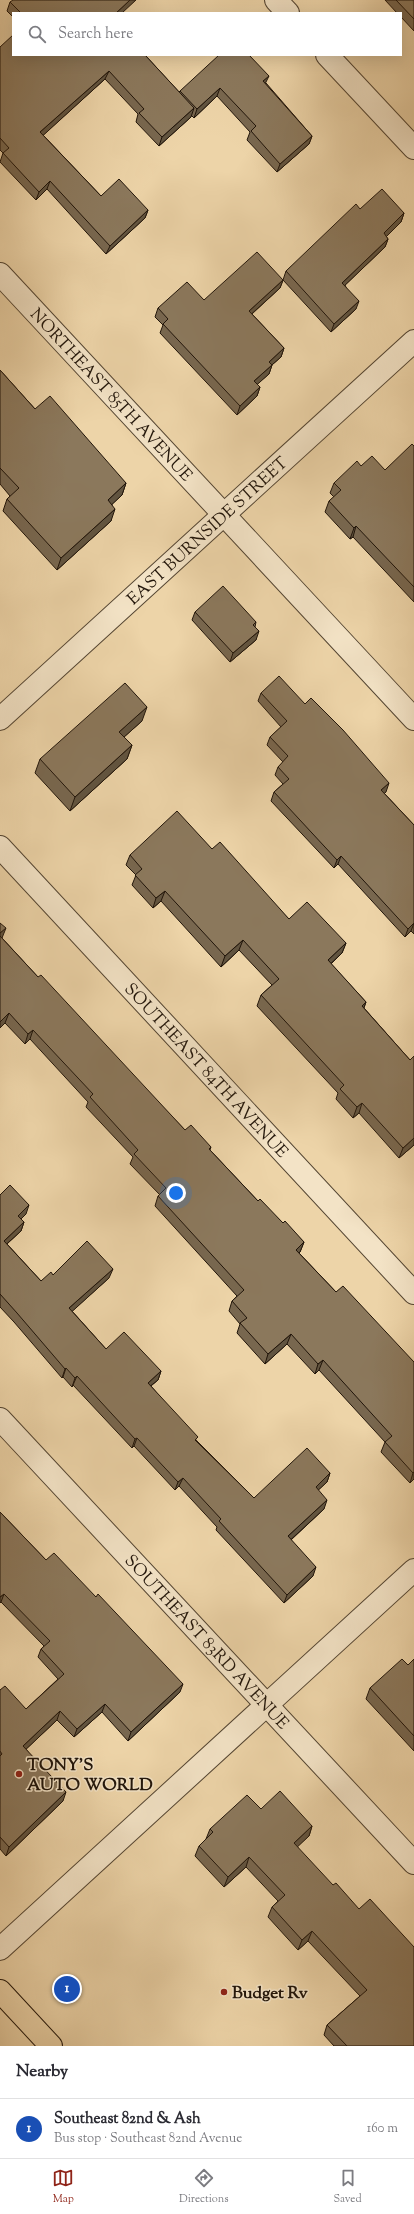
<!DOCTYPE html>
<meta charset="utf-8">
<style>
body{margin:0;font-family:"Sorts Mill Goudy",serif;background:#f7f7f7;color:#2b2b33}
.you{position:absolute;left:176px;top:1193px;width:14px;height:14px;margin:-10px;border:3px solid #fff;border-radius:50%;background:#1a73e8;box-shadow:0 0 0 6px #1a73e833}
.badge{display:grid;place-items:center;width:26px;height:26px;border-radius:50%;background:#8f2418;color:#fff;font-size:13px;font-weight:700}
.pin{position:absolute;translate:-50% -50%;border:2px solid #fff;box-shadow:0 1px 4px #0006}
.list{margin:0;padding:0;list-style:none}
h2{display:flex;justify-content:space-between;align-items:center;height:52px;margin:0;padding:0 16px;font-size:17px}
h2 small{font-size:13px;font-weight:400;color:#7c7c81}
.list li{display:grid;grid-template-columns:26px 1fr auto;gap:12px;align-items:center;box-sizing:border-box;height:60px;padding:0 16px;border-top:1px solid #e1e1e2}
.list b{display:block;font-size:15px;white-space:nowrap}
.list p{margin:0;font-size:13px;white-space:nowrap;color:#7c7c81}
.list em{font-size:13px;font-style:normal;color:#7c7c81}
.icon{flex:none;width:22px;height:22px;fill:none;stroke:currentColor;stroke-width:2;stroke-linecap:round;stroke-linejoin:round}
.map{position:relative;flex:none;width:414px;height:2046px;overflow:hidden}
.search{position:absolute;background:#fff;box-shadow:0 4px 16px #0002;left:12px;right:12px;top:12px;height:44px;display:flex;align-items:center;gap:10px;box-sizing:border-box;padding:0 14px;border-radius:0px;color:#7c7c81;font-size:15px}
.sheet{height:112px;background:#fff}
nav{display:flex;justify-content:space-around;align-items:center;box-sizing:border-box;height:56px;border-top:1px solid #e1e1e2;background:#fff;font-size:11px;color:#7c7c81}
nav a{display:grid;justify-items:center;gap:2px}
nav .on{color:#8f2418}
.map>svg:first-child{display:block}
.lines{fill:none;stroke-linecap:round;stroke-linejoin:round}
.minor-casing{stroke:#544532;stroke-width:24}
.major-casing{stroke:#21150a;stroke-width:24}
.minor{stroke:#f3e3c6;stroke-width:22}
.major{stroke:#edd4a8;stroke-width:22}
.wall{fill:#78674f;stroke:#21150a}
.shaded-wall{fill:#615440;stroke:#21150a}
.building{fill:#8b785c;stroke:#21150a}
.poi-dot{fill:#8f2418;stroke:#f3e3c6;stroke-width:1.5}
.labels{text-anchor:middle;stroke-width:3;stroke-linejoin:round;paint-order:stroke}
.street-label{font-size:17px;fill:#21150a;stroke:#f3e3c6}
.poi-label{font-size:17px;font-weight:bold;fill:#21150a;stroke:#f3e3c6;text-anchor:start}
</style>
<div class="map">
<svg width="414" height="2046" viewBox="0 0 414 2046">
<rect width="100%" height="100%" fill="#edd4a8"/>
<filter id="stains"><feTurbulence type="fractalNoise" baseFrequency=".005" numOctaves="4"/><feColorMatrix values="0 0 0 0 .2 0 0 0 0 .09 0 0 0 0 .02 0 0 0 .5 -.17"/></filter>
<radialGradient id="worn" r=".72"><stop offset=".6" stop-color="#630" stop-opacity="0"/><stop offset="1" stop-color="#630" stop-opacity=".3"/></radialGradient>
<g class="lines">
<g class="minor-casing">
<g id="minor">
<path d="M276 0 288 13"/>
<path d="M327 55 414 148"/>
<path id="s1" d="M0 274 414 719"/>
<path id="s2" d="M0 719 414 341"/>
<path id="s3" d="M0 847 414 1293"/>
<path id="s4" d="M0 1419 414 1863"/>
<path d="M0 1949 414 1570"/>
</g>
</g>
<g class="major-casing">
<path id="major" d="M0 1991 51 2046"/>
</g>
<use href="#minor" class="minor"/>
<use href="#major" class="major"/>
</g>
<path class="wall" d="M385 0H414V31L401 17V13H397Z
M10 2 122 13H13V17L7 11Z
M0 47 145 55 179 92 180 91 266 83 312 136 309 144 277 172 247 140 250 132 217 96 194 118 191 115V117L159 146 136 122 138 114 105 79 43 135 101 196 148 210 145 218 106 254 47 189 36 200 0 162 3 153 0 150Z
M360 209 404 213 401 222 386 236 388 239 385 247 345 285 356 309 331 332 283 280 280 288 252 314 284 348 281 357 272 365 269 374 257 384 260 387 257 396 237 415 160 333 163 325 155 317 158 308 204 300 283 280 286 271Z
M0 370 35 409 126 483 122 495 112 504 111 521 57 570 3 511 7 499 10 496 0 484Z
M414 446V602L353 537 350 539 325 512 329 501 334 497 330 493 334 483 361 466 385 470Z
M195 612 256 622 255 627 256 640 230 662 192 620Z
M261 693 386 792 384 793 414 825V934L411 931 405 937 338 864 334 868 271 801 274 792 283 784 275 775 278 767 283 762 267 745 270 737 281 727 258 701Z
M142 721 124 737 132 745 127 759 70 811 35 773 40 759Z
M212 849 289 919 346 943 342 953 331 964 366 1002 364 1008 410 1060 414 1056V1145L399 1158 359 1113 353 1118 336 1099 338 1093 257 1006 261 995 272 985 239 950 221 967 161 901 153 908 132 885 136 875 126 865 130 855Z
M0 923 2 938 38 977 185 1130 211 1147 210 1150 258 1201 283 1223 304 1242 300 1252 299 1253 336 1292 414 1362V1479L410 1483 381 1452 385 1442 319 1370 315 1374 287 1344 265 1364 237 1333 240 1324 229 1311 232 1301 237 1296 155 1206 158 1196 160 1195 130 1164 133 1157 86 1107 88 1102 30 1039 25 1044 5 1023 0 1028Z
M0 1195 26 1214 21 1219 24 1222 21 1231 7 1244 41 1281 53 1275 109 1278 72 1311 106 1349 161 1371 158 1380 151 1386 197 1441 254 1498 330 1473 327 1482 318 1490 324 1509 291 1540 313 1576 284 1603 216 1530 217 1527 179 1486 175 1490 134 1446 132 1448 73 1385 72 1387 63 1377 62 1378 14 1322 0 1307Z
M0 1512 46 1560 180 1692 128 1741 102 1712 74 1737 57 1720 26 1749 63 1801 6 1856 0 1849V1690L26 1709 58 1679 38 1657 41 1649 44 1646 1 1602 0 1603Z
M414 1659V1751L366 1699 370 1688 408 1665Z
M261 1809 312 1826 309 1836 297 1846 414 2046H334L324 2035 327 2025 360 1996 308 1941 298 1950 268 1917 272 1907 278 1901 246 1867 224 1887 195 1856 199 1846 206 1839 210 1829Z"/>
<path class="shaded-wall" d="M130 0H136L122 13H116Z
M109 71 105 79 37 141 40 132Z
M269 76 265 84 263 81Z
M220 88 217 96 194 118 197 109Z
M194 108 191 117 159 146 162 137Z
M312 136 309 144 277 172 280 164Z
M50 181 47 189 36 200 39 192Z
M148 210 145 218 106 254 110 246Z
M404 213 401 222 381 242 384 233Z
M388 239 385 247 339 291 342 283Z
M283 280 280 288 246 319 249 311Z
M359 301 356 309 331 332 334 324Z
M284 348 281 357 266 370 269 362Z
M272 365 269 374 251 390 254 381Z
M260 387 257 396 237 415 240 406Z
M126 483 122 495 104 512 108 500Z
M115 509 111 521 57 570 61 558Z
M356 526 353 537 350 539 354 528Z
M259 631 256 640 230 662 233 653Z
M147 707 142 721 114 746 119 732Z
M132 745 127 759 70 811 75 797Z
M389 783 386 792 378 799 381 790Z
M341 856 338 864 334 868 337 860Z
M165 891 161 901 153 908 156 898Z
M414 923 411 931 405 937 408 929Z
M6 928 2 938 0 940V933Z
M243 940 239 950 221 967 225 956Z
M346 943 342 953 324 970 328 960Z
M366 1002 362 1012V1006Z
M9 1013 5 1023 0 1028V1022Z
M33 1030 30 1039 25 1044 28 1034Z
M362 1103 359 1113 353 1118 357 1107Z
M414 1138V1145L399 1158 403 1148Z
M29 1205 26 1214 15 1225 18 1216Z
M24 1222 21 1231 0 1250 4 1241Z
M304 1242 300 1252 292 1259 296 1250Z
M113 1269 109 1278 66 1317 69 1308Z
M291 1334 287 1344 265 1364 268 1354Z
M323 1360 319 1370 315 1374 318 1364Z
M66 1368 63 1377 62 1378 65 1369Z
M161 1371 158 1380 144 1391 148 1383Z
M77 1376 73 1385 72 1387 75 1378Z
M137 1438 134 1446 132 1448 135 1439Z
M414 1472V1479L410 1483 413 1473Z
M330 1473 327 1482 312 1496 316 1487Z
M183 1478 179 1486 175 1490 178 1482Z
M327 1500 324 1509 285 1545 288 1536Z
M316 1567 313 1576 284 1603 287 1595Z
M4 1594 1 1602 0 1603V1597Z
M183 1684 180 1692 128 1741 131 1732Z
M105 1704 102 1712 74 1737 77 1729Z
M60 1711 57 1720 20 1755 23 1746Z
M66 1792 63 1801 6 1856 9 1847Z
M312 1826 309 1836 291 1853 294 1843Z
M249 1857 246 1867 224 1887 228 1877Z
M312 1931 308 1941 298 1950 302 1940Z"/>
<path class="building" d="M13 0H130L116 13H21L10 2Z
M396 0H414V19Z
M13 35V55H145L194 108 162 137 139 113 144 109 109 71 40 132 101 196 119 179 148 210 110 246 50 181 39 192 3 153 9 148 0 138V47Z
M219 55H249L269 76 263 81 312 136 280 164 251 131 256 126 220 88 197 109 180 91Z
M382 189 404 213 384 233 388 239 342 283 359 301 334 324 286 271 356 204 360 209Z
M257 252 283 280 249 311 284 348 269 362 272 365 254 381 260 387 240 406 163 324 168 319 158 308 187 282 204 300Z
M0 370 35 409 50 396 126 483 108 500 115 509 61 558 7 499 19 488 0 468Z
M412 444 414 446V587L356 526 354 528 329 501 341 490 334 483 357 461 361 466 372 456 385 470Z
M223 586 256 622 253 625 259 631 233 653 195 612Z
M279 676 305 704 311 698 343 730 389 783 381 790 414 825V923L408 929 341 856 337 860 274 792 289 779 278 767 288 756 270 737 287 721 261 693Z
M125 683 147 707 119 732 132 745 75 797 40 759Z
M177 811 212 849 220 842 289 919 307 902 346 943 328 960 366 1002 362 1006 410 1060 414 1056V1138L403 1148 362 1103 357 1107 340 1089 344 1085 261 995 279 979 243 940 225 956 165 891 156 898 135 875 142 869 130 855Z
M0 923 6 928 0 933Z
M0 936 38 977 41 975 185 1130 191 1125 211 1147 209 1149 258 1201 260 1199 283 1223 285 1221 304 1242 296 1250 336 1292 343 1286 414 1362V1472L413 1473 385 1442 392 1436 323 1360 318 1364 291 1334 268 1354 240 1323 247 1318 232 1301 244 1290 158 1196 166 1188 134 1154 138 1150 90 1097 93 1094 33 1030 28 1034 9 1013 0 1022Z
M10 1185 29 1205 18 1216 24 1222 4 1241 41 1281 51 1272 53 1275 87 1241 113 1269 69 1308 106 1349 124 1332 161 1371 148 1383 198 1437 195 1440 254 1498 307 1448 330 1473 316 1487 327 1500 288 1536 316 1567 287 1595 219 1521 221 1519 183 1478 178 1482 137 1438 135 1439 77 1376 75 1378 66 1368 65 1369 17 1313 0 1294V1195Z
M0 1512 46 1560 54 1553 96 1597 98 1594 183 1684 131 1732 105 1704 77 1729 60 1711 23 1746 66 1792 9 1847 0 1837V1756L2 1754 0 1751V1690L5 1686 26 1709 64 1674 41 1649 50 1641 4 1594 0 1597Z
M402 1659 408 1665 414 1659V1736L370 1688Z
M280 1791 312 1826 294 1843 333 1885 336 1883 359 1909 370 1899 414 1947V2046H347L327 2025 367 1990 312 1931 302 1940 272 1907 285 1895 249 1857 228 1877 199 1846 213 1832 210 1829 247 1795 261 1809Z"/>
<g class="poi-dot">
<circle cx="19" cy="1774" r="4"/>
<circle cx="224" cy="1992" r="4"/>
</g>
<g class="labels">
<g class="street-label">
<text dy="6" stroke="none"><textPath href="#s1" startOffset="164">NORTHEAST 85TH AVENUE</textPath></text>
<text dy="6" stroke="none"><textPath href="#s2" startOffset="280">EAST BURNSIDE STREET</textPath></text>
<text dy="6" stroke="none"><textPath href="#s3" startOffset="304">SOUTHEAST 84TH AVENUE</textPath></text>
<text dy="6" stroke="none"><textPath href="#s4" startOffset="304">SOUTHEAST 83RD AVENUE</textPath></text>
</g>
<g class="poi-label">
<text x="27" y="1770">TONY'S<tspan x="27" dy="20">AUTO WORLD</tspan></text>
<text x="232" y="1998">Budget Rv</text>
</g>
</g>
<rect width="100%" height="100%" filter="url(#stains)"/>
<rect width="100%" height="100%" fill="url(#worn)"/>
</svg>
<div class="you"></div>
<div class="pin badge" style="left:67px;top:1989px;background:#1a4fb4">1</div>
<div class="search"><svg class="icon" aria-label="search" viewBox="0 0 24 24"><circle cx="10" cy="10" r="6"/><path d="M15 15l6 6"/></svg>Search here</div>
</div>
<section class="sheet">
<h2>Nearby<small></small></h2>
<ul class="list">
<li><span class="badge" style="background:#1a4fb4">1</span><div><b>Southeast 82nd &amp; Ash</b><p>Bus stop · Southeast 82nd Avenue</p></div><em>160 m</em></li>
</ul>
</section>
<nav>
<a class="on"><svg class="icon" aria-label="map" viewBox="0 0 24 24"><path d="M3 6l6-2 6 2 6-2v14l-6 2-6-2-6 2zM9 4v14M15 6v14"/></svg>Map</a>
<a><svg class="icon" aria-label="directions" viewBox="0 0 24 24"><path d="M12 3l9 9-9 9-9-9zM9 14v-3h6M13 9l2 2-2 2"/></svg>Directions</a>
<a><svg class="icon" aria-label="saved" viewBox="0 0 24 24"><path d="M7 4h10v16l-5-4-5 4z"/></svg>Saved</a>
</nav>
